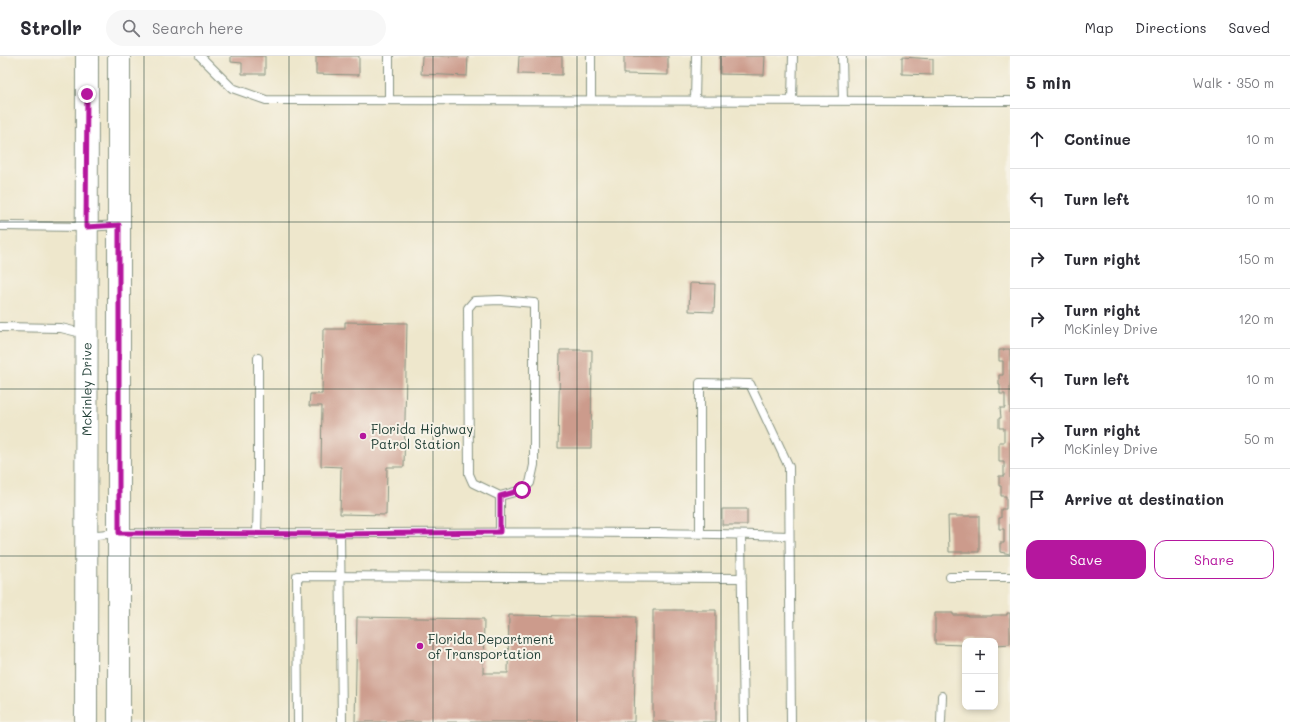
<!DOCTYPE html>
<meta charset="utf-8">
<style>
body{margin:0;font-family:Mali,sans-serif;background:#f7f7f7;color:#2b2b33}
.controls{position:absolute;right:12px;bottom:12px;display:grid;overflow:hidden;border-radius:8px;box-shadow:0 2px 6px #0003}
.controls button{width:36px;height:36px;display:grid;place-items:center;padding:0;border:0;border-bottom:1px solid #e1e1e2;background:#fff;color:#2b2b33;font:20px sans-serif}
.stop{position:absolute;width:12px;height:12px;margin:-9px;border:3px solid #b5179e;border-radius:50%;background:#fff}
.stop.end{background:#b5179e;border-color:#fff;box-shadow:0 1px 4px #0008}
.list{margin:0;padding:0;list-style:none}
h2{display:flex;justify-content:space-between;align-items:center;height:52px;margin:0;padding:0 16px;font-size:17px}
h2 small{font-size:13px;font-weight:400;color:#7c7c81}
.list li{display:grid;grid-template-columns:26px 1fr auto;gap:12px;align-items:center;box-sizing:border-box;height:60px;padding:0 16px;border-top:1px solid #e1e1e2}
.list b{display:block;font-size:15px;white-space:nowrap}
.list p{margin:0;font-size:13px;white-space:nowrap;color:#7c7c81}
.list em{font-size:13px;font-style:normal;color:#7c7c81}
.actions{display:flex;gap:8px;padding:12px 16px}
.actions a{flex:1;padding:9px 0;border:1px solid #b5179e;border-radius:12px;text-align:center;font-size:14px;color:#b5179e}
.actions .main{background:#b5179e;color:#fff}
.icon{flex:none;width:22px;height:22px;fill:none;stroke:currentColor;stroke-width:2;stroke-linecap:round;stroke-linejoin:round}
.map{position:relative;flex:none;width:1010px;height:666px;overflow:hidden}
header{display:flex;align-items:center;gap:24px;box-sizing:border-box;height:56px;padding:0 20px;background:#fff;border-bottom:1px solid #e1e1e2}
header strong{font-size:19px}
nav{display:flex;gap:22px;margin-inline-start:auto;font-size:14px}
.search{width:280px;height:36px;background:#f7f7f7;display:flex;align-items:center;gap:10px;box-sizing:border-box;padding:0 14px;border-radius:22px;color:#7c7c81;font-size:15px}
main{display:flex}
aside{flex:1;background:#fff}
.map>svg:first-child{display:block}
.building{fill:#cc9b8c}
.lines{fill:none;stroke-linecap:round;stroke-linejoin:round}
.service-casing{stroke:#869280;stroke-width:10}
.secondary-casing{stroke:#869280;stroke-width:24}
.service{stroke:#fff;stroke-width:8}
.secondary{stroke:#fff;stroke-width:22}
.route{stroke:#b5179e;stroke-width:5}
.grid{fill:none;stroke:#1f3d34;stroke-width:1;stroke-opacity:0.55}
.poi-dot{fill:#b5179e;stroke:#f7f3e8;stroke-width:1.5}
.labels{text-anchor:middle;stroke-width:4;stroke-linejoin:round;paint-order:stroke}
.street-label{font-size:13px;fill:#1f3d34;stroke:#f7f3e8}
.poi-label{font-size:13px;fill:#1f3d34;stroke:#f7f3e8;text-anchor:start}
</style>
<header>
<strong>Strollr</strong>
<div class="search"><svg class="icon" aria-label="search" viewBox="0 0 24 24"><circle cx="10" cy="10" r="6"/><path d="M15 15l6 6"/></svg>Search here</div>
<nav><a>Map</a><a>Directions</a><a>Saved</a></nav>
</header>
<main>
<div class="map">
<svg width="1010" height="666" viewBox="0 0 1010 666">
<rect width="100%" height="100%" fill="#f7f3e8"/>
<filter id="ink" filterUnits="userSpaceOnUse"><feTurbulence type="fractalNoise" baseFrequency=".025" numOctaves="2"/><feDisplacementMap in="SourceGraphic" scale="8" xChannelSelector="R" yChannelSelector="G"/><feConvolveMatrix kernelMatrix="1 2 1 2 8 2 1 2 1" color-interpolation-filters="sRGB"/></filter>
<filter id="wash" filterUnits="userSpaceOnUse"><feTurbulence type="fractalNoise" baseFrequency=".012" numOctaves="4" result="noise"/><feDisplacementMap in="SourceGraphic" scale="16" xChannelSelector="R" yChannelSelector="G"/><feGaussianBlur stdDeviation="0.9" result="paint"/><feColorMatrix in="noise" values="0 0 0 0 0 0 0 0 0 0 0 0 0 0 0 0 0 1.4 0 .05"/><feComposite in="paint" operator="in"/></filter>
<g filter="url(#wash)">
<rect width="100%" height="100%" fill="#eee7cc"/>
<g id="blocks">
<path class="building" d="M231 0H265V18H242V7L231 6Z
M316 0H359V19L316 18Z
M422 0H468L467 20 421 18Z
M519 0H562V19L518 18Z
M624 0H668V19L624 18Z
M720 0H765L764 19 720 18Z
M902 1 933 3V19L902 18Z
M690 227 715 228 714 256 689 255Z
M345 266 407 267 404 411H387L386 459 340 458 341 411 321 410 322 350H309L310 338H322L323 273H345Z
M1004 293H1010V498L1000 496V487H1004V473H999V462H1001V453H1006V440H1001V430H999V420H1004V406H999V386H1004V372H999V362H1001L1000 352H1005V338H1000V329H999V319H1003V305H999V294H1004Z
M560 294H592L591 392H558Z
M722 453H747V469H722Z
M948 460H979V496H949Z
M653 554H716V666H653Z
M935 557H953V559H967V560H992V559H1007V557H1010V588L997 589 995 588V585H965V588L963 589 935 588Z
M509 559 636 561 634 666H355L357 561 484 563 483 617H508Z"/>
</g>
</g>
<g filter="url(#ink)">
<use href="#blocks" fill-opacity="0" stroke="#869280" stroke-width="1"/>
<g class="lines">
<g class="service-casing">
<path id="service" d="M200 0 232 32 266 44 1010 45
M842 0 843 45
M389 44V0
M591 44V0
M695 44 696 0
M792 45 793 0
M0 170 86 171 119 169
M500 244 534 247V409L530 427 522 434 500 440 473 427 469 418 468 252 474 245Z
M0 271 61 272 86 278
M500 476V440
M700 477V327L750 328 789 411 791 666
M257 478 258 432V302
M340 478 342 666
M741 479 744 666
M86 480 119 477C342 479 566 473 789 480
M950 521H1010
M298 666 297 520 742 522
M941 666 942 640"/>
</g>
<g class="secondary-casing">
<g id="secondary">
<path d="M119 0V666"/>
<path id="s1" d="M86 666 87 0"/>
</g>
</g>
<use href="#service" class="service"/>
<use href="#secondary" class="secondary"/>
</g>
</g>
<g class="lines" filter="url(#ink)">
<path class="route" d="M87 38 86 171 119 169V477L340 478 500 476V440L522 434"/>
</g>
<path class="grid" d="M144 0V666M289 0V666M433 0V666M577 0V666M721 0V666M866 0V666M0 166H1010M0 333H1010M0 500H1010"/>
<g class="poi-dot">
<circle cx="363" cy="380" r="4"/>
<circle cx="420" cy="590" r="4"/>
</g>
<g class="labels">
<g class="street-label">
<text dy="5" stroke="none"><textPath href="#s1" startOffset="333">McKinley Drive</textPath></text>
</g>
<g class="poi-label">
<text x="371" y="378">Florida Highway<tspan x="371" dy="15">Patrol Station</tspan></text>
<text x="428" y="588">Florida Department<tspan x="428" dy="15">of Transportation</tspan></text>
</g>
</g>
</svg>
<div class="controls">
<button>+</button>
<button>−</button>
</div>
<div class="stop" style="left:522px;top:434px"></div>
<div class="stop end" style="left:87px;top:38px"></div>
</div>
<aside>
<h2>5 min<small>Walk · 350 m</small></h2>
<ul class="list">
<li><svg class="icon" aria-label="ahead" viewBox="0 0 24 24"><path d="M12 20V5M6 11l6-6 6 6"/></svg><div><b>Continue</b></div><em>10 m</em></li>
<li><svg class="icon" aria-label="left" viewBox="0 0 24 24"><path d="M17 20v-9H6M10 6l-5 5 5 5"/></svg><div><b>Turn left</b></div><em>10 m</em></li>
<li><svg class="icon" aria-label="right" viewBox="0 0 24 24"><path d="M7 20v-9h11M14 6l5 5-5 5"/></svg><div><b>Turn right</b></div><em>150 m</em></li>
<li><svg class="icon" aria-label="right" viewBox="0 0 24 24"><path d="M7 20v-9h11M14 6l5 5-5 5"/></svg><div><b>Turn right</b><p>McKinley Drive</p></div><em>120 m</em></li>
<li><svg class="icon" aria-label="left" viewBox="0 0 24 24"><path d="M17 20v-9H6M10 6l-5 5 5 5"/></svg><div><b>Turn left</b></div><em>10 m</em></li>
<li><svg class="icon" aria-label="right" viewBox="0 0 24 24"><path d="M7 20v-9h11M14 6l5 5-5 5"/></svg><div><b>Turn right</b><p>McKinley Drive</p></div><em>50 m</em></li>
<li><svg class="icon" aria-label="arrive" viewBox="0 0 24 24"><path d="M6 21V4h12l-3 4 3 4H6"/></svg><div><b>Arrive at destination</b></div></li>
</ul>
<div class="actions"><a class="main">Save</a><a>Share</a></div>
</aside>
</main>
